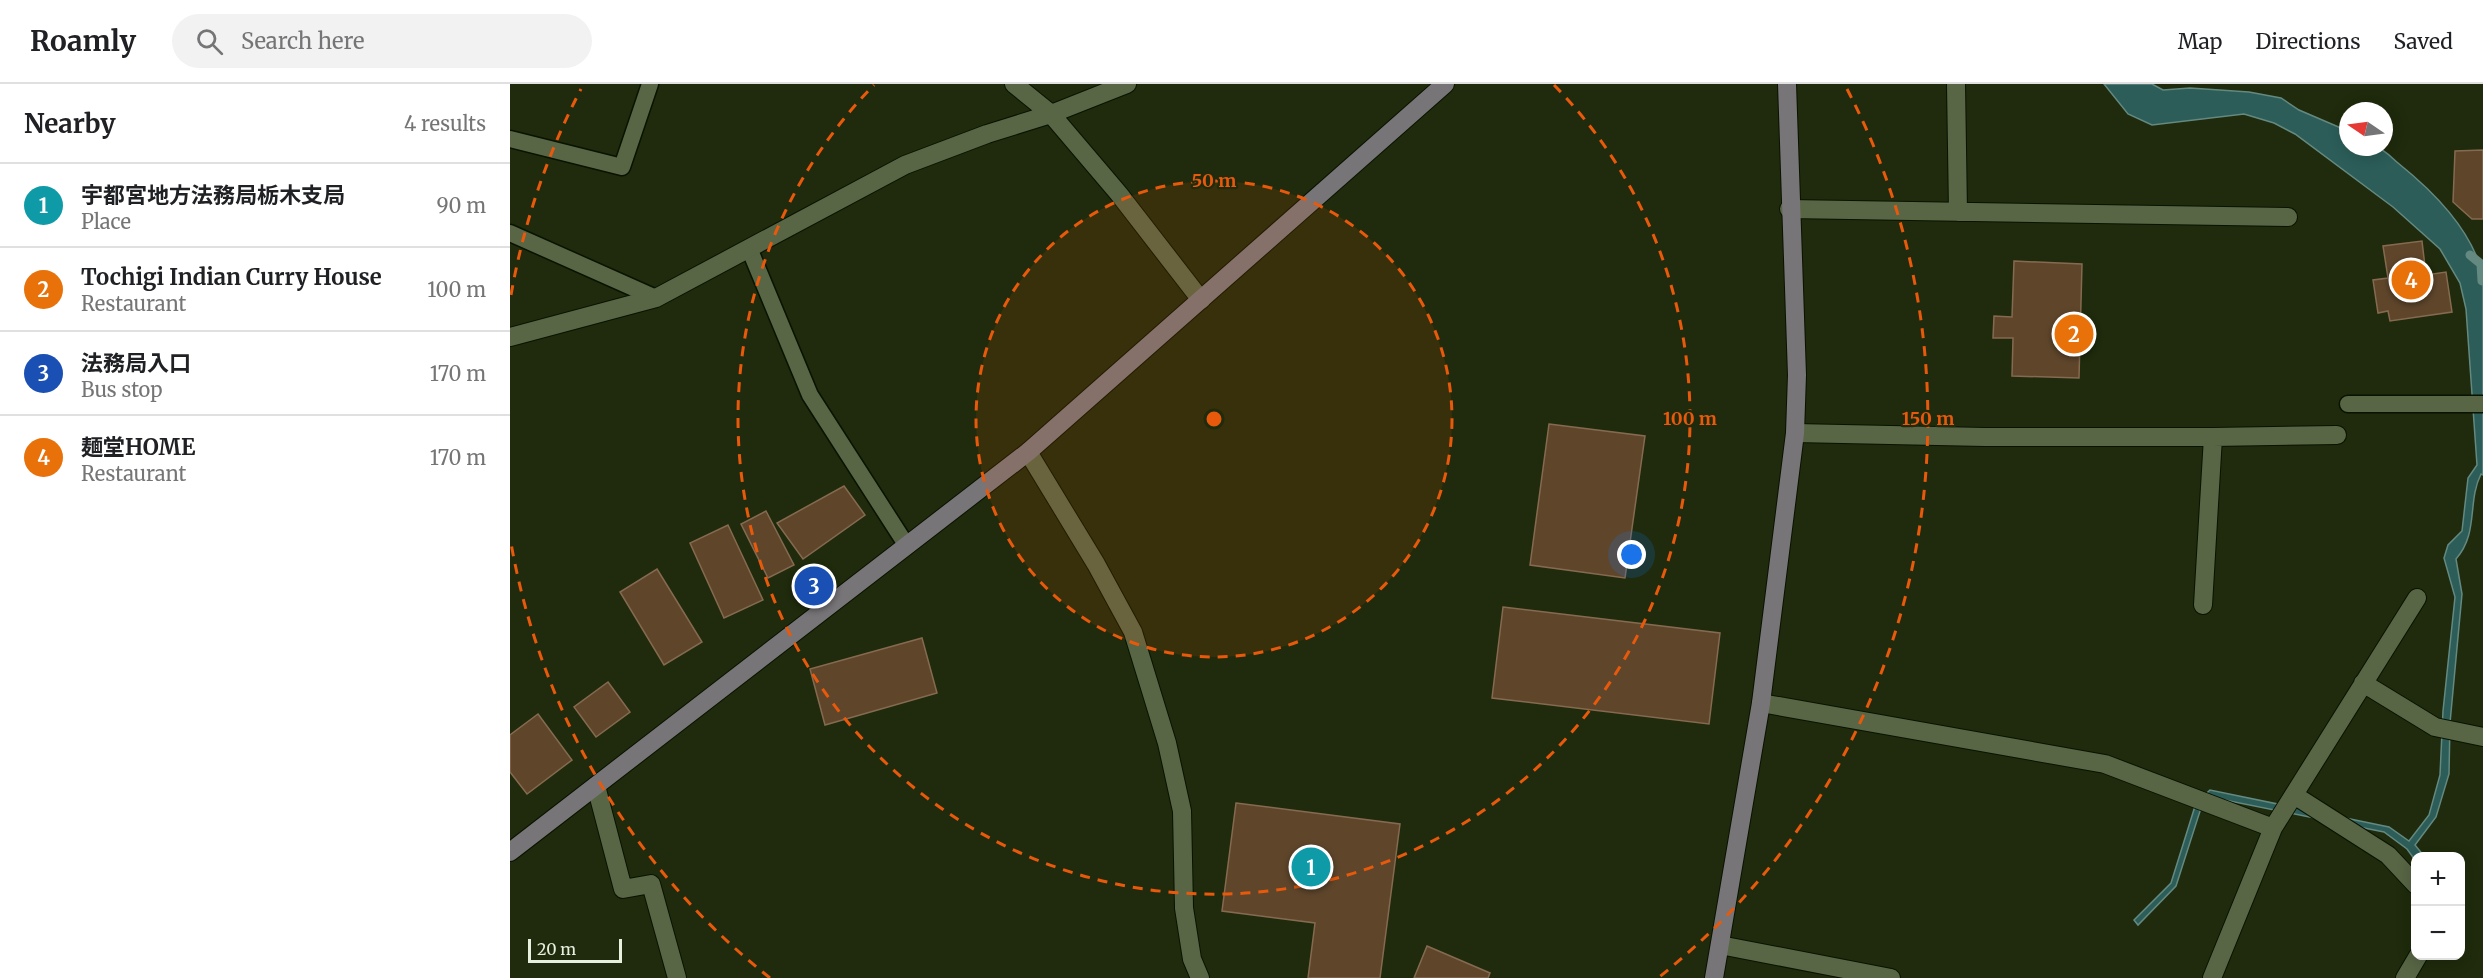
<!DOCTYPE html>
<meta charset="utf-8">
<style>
body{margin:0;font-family:Merriweather,"Noto Sans JP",serif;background:#f2f2f2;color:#202124}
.controls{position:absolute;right:18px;bottom:18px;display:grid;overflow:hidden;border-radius:12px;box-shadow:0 3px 15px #0003}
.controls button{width:54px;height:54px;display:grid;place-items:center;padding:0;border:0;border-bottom:2px solid #e0e0e0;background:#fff;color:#202124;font:30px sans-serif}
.compass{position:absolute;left:1829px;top:18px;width:54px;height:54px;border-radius:50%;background:#fff;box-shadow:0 3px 15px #0003;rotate:283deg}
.scale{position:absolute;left:18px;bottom:15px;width:94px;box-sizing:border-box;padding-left:6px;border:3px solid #e7f0dd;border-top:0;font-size:16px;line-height:21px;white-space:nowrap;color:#e7f0dd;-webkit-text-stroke:4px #1f2b0c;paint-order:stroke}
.you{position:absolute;left:1122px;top:471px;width:21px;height:21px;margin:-15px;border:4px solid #fff;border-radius:50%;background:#1a73e8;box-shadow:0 0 0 9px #1a73e833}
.badge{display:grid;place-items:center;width:39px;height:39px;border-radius:50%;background:#2563eb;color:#fff;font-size:20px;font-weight:700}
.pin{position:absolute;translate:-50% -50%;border:3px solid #fff;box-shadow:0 2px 6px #0006}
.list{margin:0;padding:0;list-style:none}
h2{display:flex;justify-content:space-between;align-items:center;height:78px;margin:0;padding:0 24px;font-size:26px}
h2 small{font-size:20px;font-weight:400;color:#757577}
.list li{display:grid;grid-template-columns:39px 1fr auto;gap:18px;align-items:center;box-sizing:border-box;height:84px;padding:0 24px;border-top:2px solid #e0e0e0}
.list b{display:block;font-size:22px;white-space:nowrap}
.list p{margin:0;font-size:20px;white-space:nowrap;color:#757577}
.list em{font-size:20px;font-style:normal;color:#757577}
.icon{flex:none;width:33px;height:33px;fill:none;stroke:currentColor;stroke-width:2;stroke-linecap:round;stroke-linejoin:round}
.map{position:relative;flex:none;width:1973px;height:894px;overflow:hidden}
header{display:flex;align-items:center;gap:36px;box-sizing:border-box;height:84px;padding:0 30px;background:#fff;border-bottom:2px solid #e0e0e0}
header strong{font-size:28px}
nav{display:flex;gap:33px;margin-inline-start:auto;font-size:21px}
.search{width:420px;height:54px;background:#f2f2f2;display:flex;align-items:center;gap:15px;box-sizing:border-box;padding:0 21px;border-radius:33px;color:#757577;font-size:22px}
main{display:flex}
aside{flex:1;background:#fff}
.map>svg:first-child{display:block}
.water{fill:#2c5d58;stroke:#648980;stroke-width:1.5}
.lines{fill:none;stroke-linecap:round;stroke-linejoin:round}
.stream{stroke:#648980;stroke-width:9}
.building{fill:#5f462b;stroke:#856a4f;stroke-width:1.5}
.lane-casing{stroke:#091300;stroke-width:19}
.street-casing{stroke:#091300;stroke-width:20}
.secondary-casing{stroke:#091300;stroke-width:20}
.lane{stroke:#586645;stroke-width:16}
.street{stroke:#586645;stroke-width:18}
.secondary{stroke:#787578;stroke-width:18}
.ring{fill:none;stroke:#e8590c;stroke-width:3;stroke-dasharray:10 8}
.centre{fill:#e8590c;stroke:#1f2b0c;stroke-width:3}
.ring-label{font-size:18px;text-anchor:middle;font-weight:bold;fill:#e8590c;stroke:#1f2b0c;stroke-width:4.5;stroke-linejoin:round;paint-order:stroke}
</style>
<header>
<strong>Roamly</strong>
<div class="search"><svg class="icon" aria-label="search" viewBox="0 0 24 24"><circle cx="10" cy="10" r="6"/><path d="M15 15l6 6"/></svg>Search here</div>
<nav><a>Map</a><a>Directions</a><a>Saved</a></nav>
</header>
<main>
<aside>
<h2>Nearby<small>4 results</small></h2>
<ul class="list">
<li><span class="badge" style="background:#0f9aa8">1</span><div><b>宇都宮地方法務局栃木支局</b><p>Place</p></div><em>90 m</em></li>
<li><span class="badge" style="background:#e8710a">2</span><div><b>Tochigi Indian Curry House</b><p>Restaurant</p></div><em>100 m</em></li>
<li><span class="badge" style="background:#1a4fb4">3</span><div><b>法務局入口</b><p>Bus stop</p></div><em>170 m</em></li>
<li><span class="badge" style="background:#e8710a">4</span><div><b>麺堂HOME</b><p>Restaurant</p></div><em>170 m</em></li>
</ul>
</aside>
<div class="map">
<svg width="1973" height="894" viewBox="0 0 1973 894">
<rect width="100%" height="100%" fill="#1f2b0c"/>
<path class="water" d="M1594 0H1642L1653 6 1680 4 1739 8 1771 14 1789 26 1838 47V63C1847 63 1857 61 1866 63 1874 65 1882 74 1888 79 1924 108 1961 145 1973 191V391L1971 390C1957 418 1969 449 1946 475L1952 510 1940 639 1939 690 1926 733 1905 761 1914 772H1906L1905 776 1897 765 1874 748 1700 713 1691 724 1666 802 1628 841 1624 836 1661 799 1686 719 1700 706 1879 743 1899 757 1919 731 1930 691 1933 627 1945 513 1934 474 1938 461 1952 447 1958 394 1967 381 1956 225 1950 199 1930 165 1883 123 1785 50 1764 39 1734 30 1642 41 1618 30Z"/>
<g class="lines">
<path class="stream" d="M1960 171 1971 180 1972 197"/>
</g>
<path class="building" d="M1973 66V135H1962L1943 118 1945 67Z
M1912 157 1916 191 1936 188 1942 228 1880 237 1878 227 1868 229 1863 196 1878 194 1873 162Z
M1504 177 1572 180 1569 294 1502 292 1503 254H1483L1484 232 1502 233Z
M1039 340 1135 352 1115 494 1020 481Z
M334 402 355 431 293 475 267 439Z
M256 427 284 481 258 494 231 440Z
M218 441 253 516 214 534 180 459Z
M147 485 192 558 154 581 110 508Z
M993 523 1210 549 1199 640 982 614Z
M412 554 427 609 315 641 300 585Z
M98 598 120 628 86 653 64 623Z
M28 630 62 676 17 710 0 688V651Z
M726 719 890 740 870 894H798L805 839 712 827Z
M917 862 980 889 978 894H904Z"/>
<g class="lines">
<g class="lane-casing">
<path id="lane" d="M0 55 112 83 140 0
M0 149 146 214
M239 164 300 311 397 462
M1838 320H1973"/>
</g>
<g class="street-casing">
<path id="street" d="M504 0 541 30 609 110 691 216
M1446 0 1448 128
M1279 125 1778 133
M0 253 146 214 395 81 477 50 541 30 617 0
M1285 349 1475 353H1703L1693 521
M1703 353 1827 351
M518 368 586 480 623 548 657 659 672 727 674 824 682 875 690 894
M1853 599 1925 643 1973 653
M1251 619 1595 680 1763 744
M86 702 113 805 141 800 167 894
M1784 711 1878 771 1906 801
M1210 861 1381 894
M1702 894 1763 744 1907 514
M1895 894 1908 872"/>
</g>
<g class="secondary-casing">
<path id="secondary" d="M0 768 518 368 935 0
M1204 894 1251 619 1285 349 1287 291 1277 0"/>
</g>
<use href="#lane" class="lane"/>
<use href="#street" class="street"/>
<use href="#secondary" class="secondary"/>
</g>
<circle cx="704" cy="335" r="238" fill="#e8590c" fill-opacity=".12"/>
<g class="ring">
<circle cx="704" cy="335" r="238"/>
<path d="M1044 1A476 476 0 1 1 364 1"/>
<path d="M260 894A714 714 0 0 1 1 459M1 211A714 714 0 0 1 71 5M1337 5A714 714 0 0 1 1148 894"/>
</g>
<circle cx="704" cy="335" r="9" class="centre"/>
<g class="ring-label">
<text x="704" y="103">50 m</text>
<text x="1180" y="341">100 m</text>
<text x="1418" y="341">150 m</text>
</g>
</svg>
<div class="controls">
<button>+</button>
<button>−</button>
</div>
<svg class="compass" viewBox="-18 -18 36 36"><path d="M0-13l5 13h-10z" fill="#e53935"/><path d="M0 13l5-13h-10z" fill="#757577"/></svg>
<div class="scale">20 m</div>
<div class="you"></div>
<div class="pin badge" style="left:801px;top:783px;background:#0f9aa8">1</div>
<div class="pin badge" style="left:1564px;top:250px;background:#e8710a">2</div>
<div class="pin badge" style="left:304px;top:502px;background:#1a4fb4">3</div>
<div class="pin badge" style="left:1901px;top:196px;background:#e8710a">4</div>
</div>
</main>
